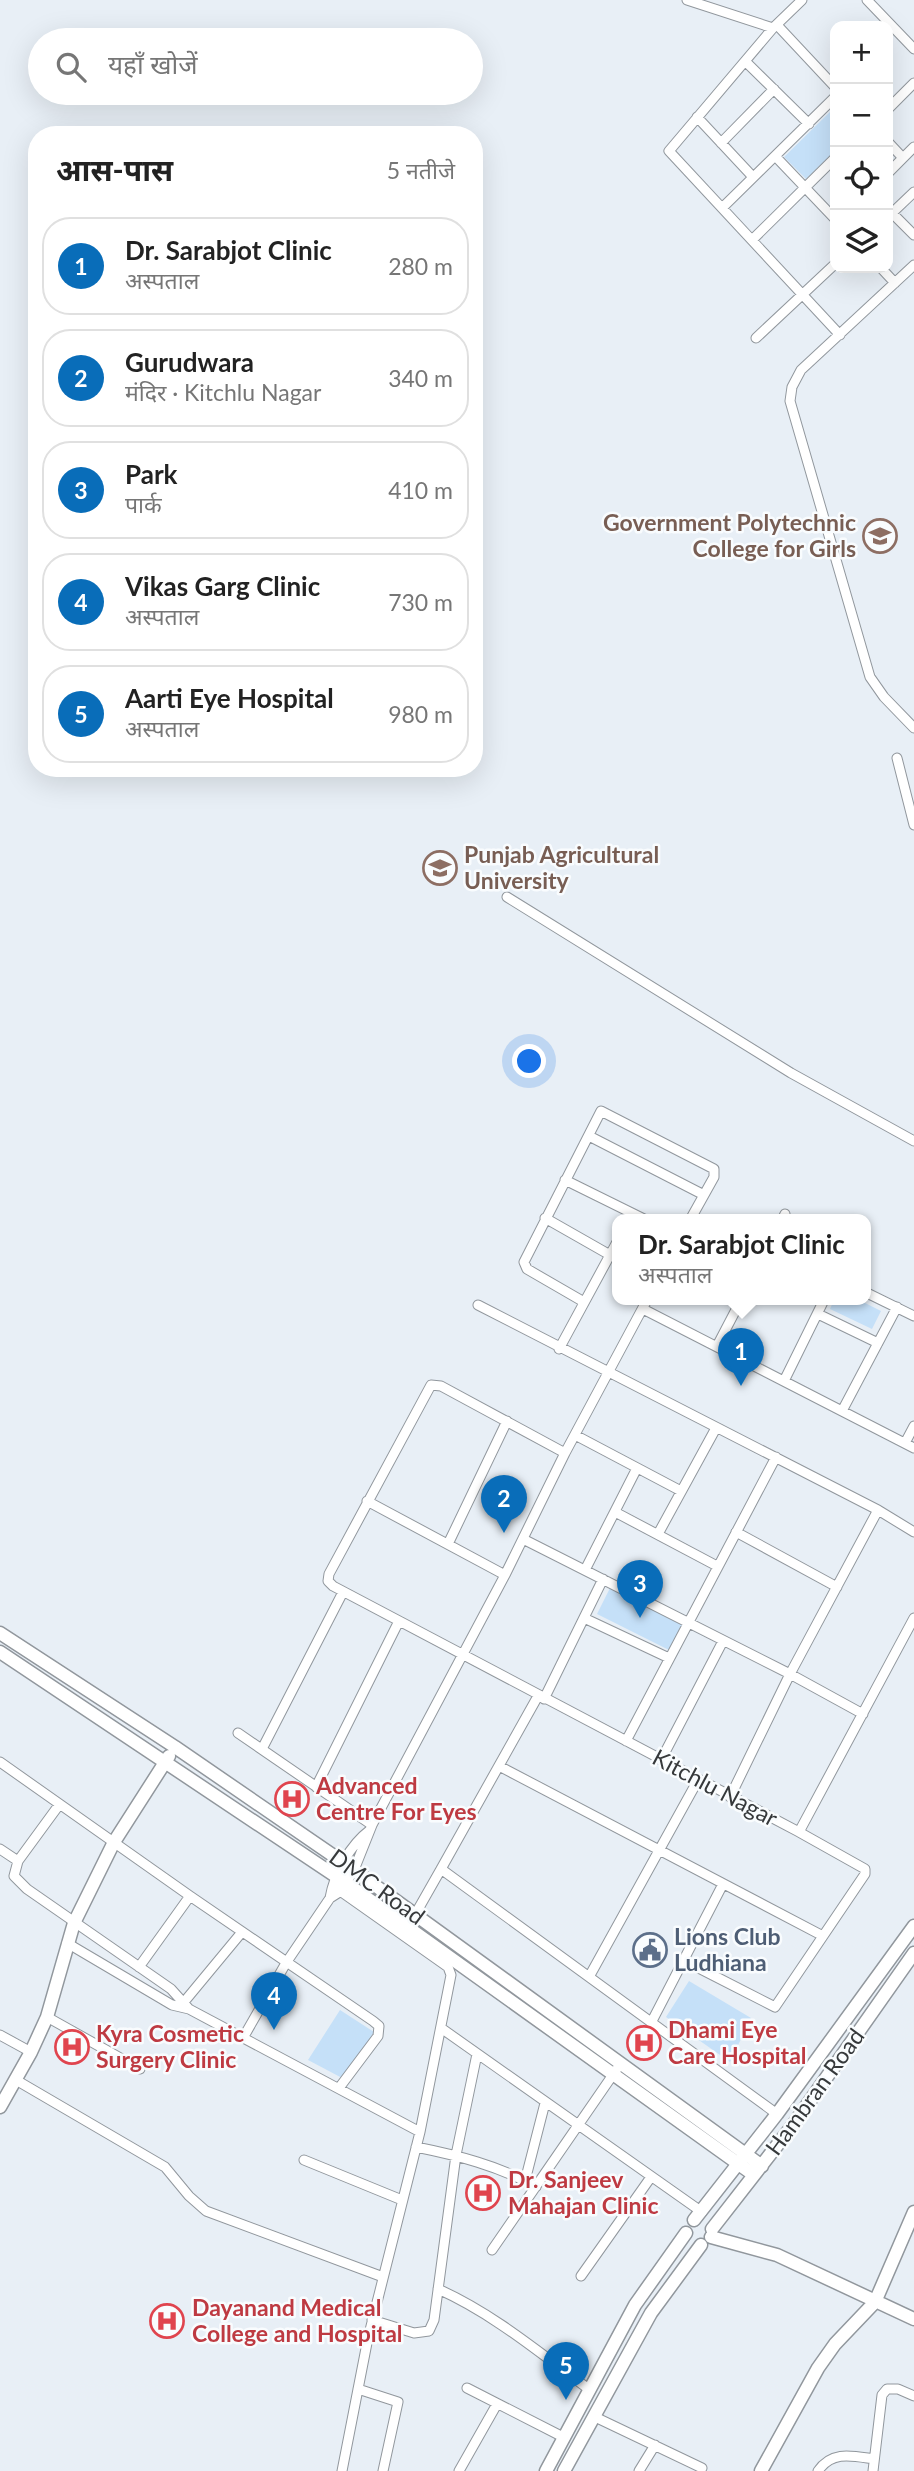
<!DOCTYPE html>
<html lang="hi">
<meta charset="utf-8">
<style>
body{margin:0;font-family:Lato,"Noto Sans Devanagari",sans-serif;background:#f6f6f6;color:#222}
.controls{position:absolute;right:21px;top:21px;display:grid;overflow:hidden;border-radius:14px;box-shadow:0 7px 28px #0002}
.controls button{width:63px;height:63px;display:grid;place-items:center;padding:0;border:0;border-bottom:2px solid #e0e0e0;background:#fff;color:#222;font:35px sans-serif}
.you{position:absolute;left:530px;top:1062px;width:24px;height:24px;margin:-18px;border:5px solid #fff;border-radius:50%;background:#1a73e8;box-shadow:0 0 0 10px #1a73e833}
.badge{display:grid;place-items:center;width:46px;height:46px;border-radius:50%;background:#096db9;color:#fff;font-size:23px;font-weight:700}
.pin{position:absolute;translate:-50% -58px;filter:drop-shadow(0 2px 4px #0008)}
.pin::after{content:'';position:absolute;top:37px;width:24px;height:21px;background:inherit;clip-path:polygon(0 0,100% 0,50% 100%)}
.popup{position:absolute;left:612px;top:1214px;width:259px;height:91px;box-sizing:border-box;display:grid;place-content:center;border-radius:14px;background:#fff;filter:drop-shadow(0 2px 5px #0005);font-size:23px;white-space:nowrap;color:#767676}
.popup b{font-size:26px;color:#222}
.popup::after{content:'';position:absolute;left:50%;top:100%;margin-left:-14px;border:14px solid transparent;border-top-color:#fff}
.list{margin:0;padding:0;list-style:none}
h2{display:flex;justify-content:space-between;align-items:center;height:91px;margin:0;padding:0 28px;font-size:30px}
h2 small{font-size:23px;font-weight:400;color:#767676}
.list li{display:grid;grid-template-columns:46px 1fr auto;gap:21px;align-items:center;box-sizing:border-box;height:98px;margin:0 14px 14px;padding:0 14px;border:2px solid #e0e0e0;border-radius:28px}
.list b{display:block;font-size:26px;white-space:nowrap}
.list p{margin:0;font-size:23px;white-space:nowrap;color:#767676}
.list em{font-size:23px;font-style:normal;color:#767676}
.icon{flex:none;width:38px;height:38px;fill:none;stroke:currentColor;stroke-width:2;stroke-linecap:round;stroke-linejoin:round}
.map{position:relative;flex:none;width:914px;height:2471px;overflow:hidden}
.search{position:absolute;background:#fff;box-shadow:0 7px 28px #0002;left:28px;top:28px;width:455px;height:77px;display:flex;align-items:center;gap:18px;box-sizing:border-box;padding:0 24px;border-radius:38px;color:#767676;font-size:26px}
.panel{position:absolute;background:#fff;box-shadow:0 7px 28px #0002;left:28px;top:126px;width:455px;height:651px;border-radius:28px}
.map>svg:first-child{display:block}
.green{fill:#c5e0f8}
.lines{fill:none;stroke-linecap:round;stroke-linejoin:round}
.street-casing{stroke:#91979d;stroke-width:11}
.secondary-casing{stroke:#91979d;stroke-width:15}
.street{stroke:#fff;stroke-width:9}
.secondary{stroke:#fff;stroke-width:12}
.labels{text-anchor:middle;stroke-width:5;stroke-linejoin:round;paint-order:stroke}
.education-label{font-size:23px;font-weight:bold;fill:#785e54;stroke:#f9fcfe;text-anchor:end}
.health-label{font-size:23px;font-weight:bold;fill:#be3a42;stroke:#f9fcfe;text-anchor:start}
.street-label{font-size:23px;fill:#36393b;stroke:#f9fcfe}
.service-label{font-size:23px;font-weight:bold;fill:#4e5e75;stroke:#f9fcfe;text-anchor:start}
</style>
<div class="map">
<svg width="914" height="2471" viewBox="0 0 914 2471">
<rect width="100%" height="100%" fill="#e8eff6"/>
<path class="green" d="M835 107V151L806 179 784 157Z
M834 1300H859L881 1311 872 1329 830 1309Z
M611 1586 683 1623 669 1650 597 1614Z
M689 1981 751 2018 730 2062 666 2017Z
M340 2010 374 2032 344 2079 308 2060Z"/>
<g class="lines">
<g class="street-casing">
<path id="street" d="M687 0 773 28
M802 0 773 28 669 151 840 335
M867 0 914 49
M777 25 835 87
M746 62 809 124
M888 109 914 83
M697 117 753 177
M888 142 903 158
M721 143 774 89
M775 156 835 219
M888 173 914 147
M722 208 835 97
M888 209 914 235
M892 213 914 192
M752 240 835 158
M914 265 801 370 792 387 790 401 870 677 884 697 914 728
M881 268 895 283
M756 338 835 264
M897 758 914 825
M507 897 791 1073 914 1141
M589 1136 704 1195
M565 1180 646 1220
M545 1218 610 1255
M782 1220 785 1214
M865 1292 914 1316
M584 1302 527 1269 524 1262 601 1111 714 1169V1177L690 1220
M478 1305 878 1510 914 1532
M643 1309 914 1448
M818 1314 878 1343
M717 1346 741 1300
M559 1349 617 1242
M784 1381 824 1300
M842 1411 897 1307
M575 1435 681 1491
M905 1443 914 1426
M565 1453 441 1386 431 1385 329 1574 328 1581 333 1586 799 1832 865 1869V1874L775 2007 683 1960
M367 1501 505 1575
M615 1512 717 1566
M736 1532 837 1587
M658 1534 716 1428
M523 1539 790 1674 863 1714
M448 1544 507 1421
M585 1570 637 1468
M584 1618 669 1658
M544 1699 603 1579
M238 1733 372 1825
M626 1741 776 1457
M262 1749 343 1592
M661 1760 723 1641
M0 1762 190 1896 373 2021 379 2026 378 2036 339 2088
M499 1766 823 1936
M316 1787 399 1621
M730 1797 790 1674 878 1510
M59 1805 18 1861 14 1876 27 1889 171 1989 189 2009
M370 1830C350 1845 334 1874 330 1898L341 1891 354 1870 372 1825 505 1575 565 1453 647 1300
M799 1832 914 1618
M0 1849 18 1861
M441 1869 538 1696
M336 1888 448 1967 451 1975 420 2132 368 2338 342 2471
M408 1927 441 1869 777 2114
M67 1943 172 2005 189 2009 420 2132
M139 1967 190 1896
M589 1977 698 1780
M184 2002 242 1932
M47 2017 140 2069
M651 2023 723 1884
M441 2028 702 2212
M0 2035 31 2052
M243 2038 286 1963 330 1898
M16 2080 165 2167 189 2196 206 2211 383 2277
M416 2147C456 2155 500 2166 536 2187
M304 2160 402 2200
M525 2181 545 2103
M492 2250 621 2063
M581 2276 651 2177
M438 2289C494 2314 541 2354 590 2390
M372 2320 414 2333 429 2331 434 2320 456 2155 477 2054
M467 2388 565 2438
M358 2389 398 2402 383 2471
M595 2417 702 2468
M459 2471 497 2404
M639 2471 655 2445
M818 2471C832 2450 853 2456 874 2459
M873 2471 882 2395 887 2389H898L914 2396"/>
</g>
<g class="secondary-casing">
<path id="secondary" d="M0 1633 175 1747 344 1863 762 2166
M0 1652 346 1883 754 2175
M0 2107 31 2052 47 2017 74 1923 114 1842 169 1756
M694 2220 777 2114 914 1926
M712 2229 793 2125 914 1953
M711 2237 777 2255 914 2319
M546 2471 635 2305 686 2233
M564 2471 651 2313 701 2245
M761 2471 818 2368 835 2344 875 2302 914 2212"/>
</g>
<use href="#street" class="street"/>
<use href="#secondary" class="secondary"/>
</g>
<defs>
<g id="university-ring" transform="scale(1.75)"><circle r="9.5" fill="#f9fcfe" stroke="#8d6e63" stroke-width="1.5"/><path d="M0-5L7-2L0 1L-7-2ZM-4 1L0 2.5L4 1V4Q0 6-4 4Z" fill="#8d6e63"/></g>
<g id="hospital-ring" transform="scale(1.75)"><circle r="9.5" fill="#f9fcfe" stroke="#e0444e" stroke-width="1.5"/><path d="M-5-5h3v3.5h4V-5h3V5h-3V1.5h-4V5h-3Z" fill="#e0444e"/></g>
<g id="civic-ring" transform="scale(1.75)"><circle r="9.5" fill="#f9fcfe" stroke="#5c6f8a" stroke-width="1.5"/><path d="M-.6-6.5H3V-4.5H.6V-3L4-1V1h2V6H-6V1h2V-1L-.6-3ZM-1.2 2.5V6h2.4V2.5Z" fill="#5c6f8a"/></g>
</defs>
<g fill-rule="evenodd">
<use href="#university-ring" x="880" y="536"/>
<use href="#university-ring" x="440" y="868"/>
<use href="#hospital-ring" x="292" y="1799"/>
<use href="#civic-ring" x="650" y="1950"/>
<use href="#hospital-ring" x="644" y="2043"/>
<use href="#hospital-ring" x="72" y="2047"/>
<use href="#hospital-ring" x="483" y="2193"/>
<use href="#hospital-ring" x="167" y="2321"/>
</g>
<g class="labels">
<g class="education-label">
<text x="856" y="531">Government Polytechnic<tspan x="856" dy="26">College for Girls</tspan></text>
<text x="464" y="863" text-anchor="start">Punjab Agricultural<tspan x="464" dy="26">University</tspan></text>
</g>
<g class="health-label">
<text x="316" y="1794">Advanced<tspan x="316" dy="26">Centre For Eyes</tspan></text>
<text x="668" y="2038">Dhami Eye<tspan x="668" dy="26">Care Hospital</tspan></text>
<text x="96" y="2042">Kyra Cosmetic<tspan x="96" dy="26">Surgery Clinic</tspan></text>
<text x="508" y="2188">Dr. Sanjeev<tspan x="508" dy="26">Mahajan Clinic</tspan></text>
<text x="192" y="2316">Dayanand Medical<tspan x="192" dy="26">College and Hospital</tspan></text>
</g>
<g class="street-label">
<text transform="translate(715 1788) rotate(28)" y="8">Kitchlu Nagar</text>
<text transform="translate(377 1887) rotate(36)" y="8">DMC Road</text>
<text transform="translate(815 2092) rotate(-54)" y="8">Hambran Road</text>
</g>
<g class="service-label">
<text x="674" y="1945">Lions Club<tspan x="674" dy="26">Ludhiana</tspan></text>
</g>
</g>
</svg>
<div class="controls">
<button>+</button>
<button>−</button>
<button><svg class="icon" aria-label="locate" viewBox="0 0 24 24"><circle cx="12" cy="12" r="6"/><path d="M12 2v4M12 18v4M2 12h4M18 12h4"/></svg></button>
<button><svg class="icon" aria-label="layers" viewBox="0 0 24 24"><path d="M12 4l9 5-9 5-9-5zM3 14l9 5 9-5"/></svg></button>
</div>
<div class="you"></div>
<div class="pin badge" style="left:741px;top:1386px">1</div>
<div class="popup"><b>Dr. Sarabjot Clinic</b>अस्पताल</div>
<div class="pin badge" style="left:504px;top:1533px">2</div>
<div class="pin badge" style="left:640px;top:1618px">3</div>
<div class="pin badge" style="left:274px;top:2030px">4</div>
<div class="pin badge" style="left:566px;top:2400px">5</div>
<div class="search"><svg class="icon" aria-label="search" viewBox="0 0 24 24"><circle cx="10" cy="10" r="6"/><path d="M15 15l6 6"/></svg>यहाँ खोजें</div>
<section class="panel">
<h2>आस-पास<small>5 नतीजे</small></h2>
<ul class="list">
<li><span class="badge">1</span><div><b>Dr. Sarabjot Clinic</b><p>अस्पताल</p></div><em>280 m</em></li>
<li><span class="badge">2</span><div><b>Gurudwara</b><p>मंदिर · Kitchlu Nagar</p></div><em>340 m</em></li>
<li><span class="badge">3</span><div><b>Park</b><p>पार्क</p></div><em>410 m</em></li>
<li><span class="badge">4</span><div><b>Vikas Garg Clinic</b><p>अस्पताल</p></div><em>730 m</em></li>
<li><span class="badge">5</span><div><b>Aarti Eye Hospital</b><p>अस्पताल</p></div><em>980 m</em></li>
</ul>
</section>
</div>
